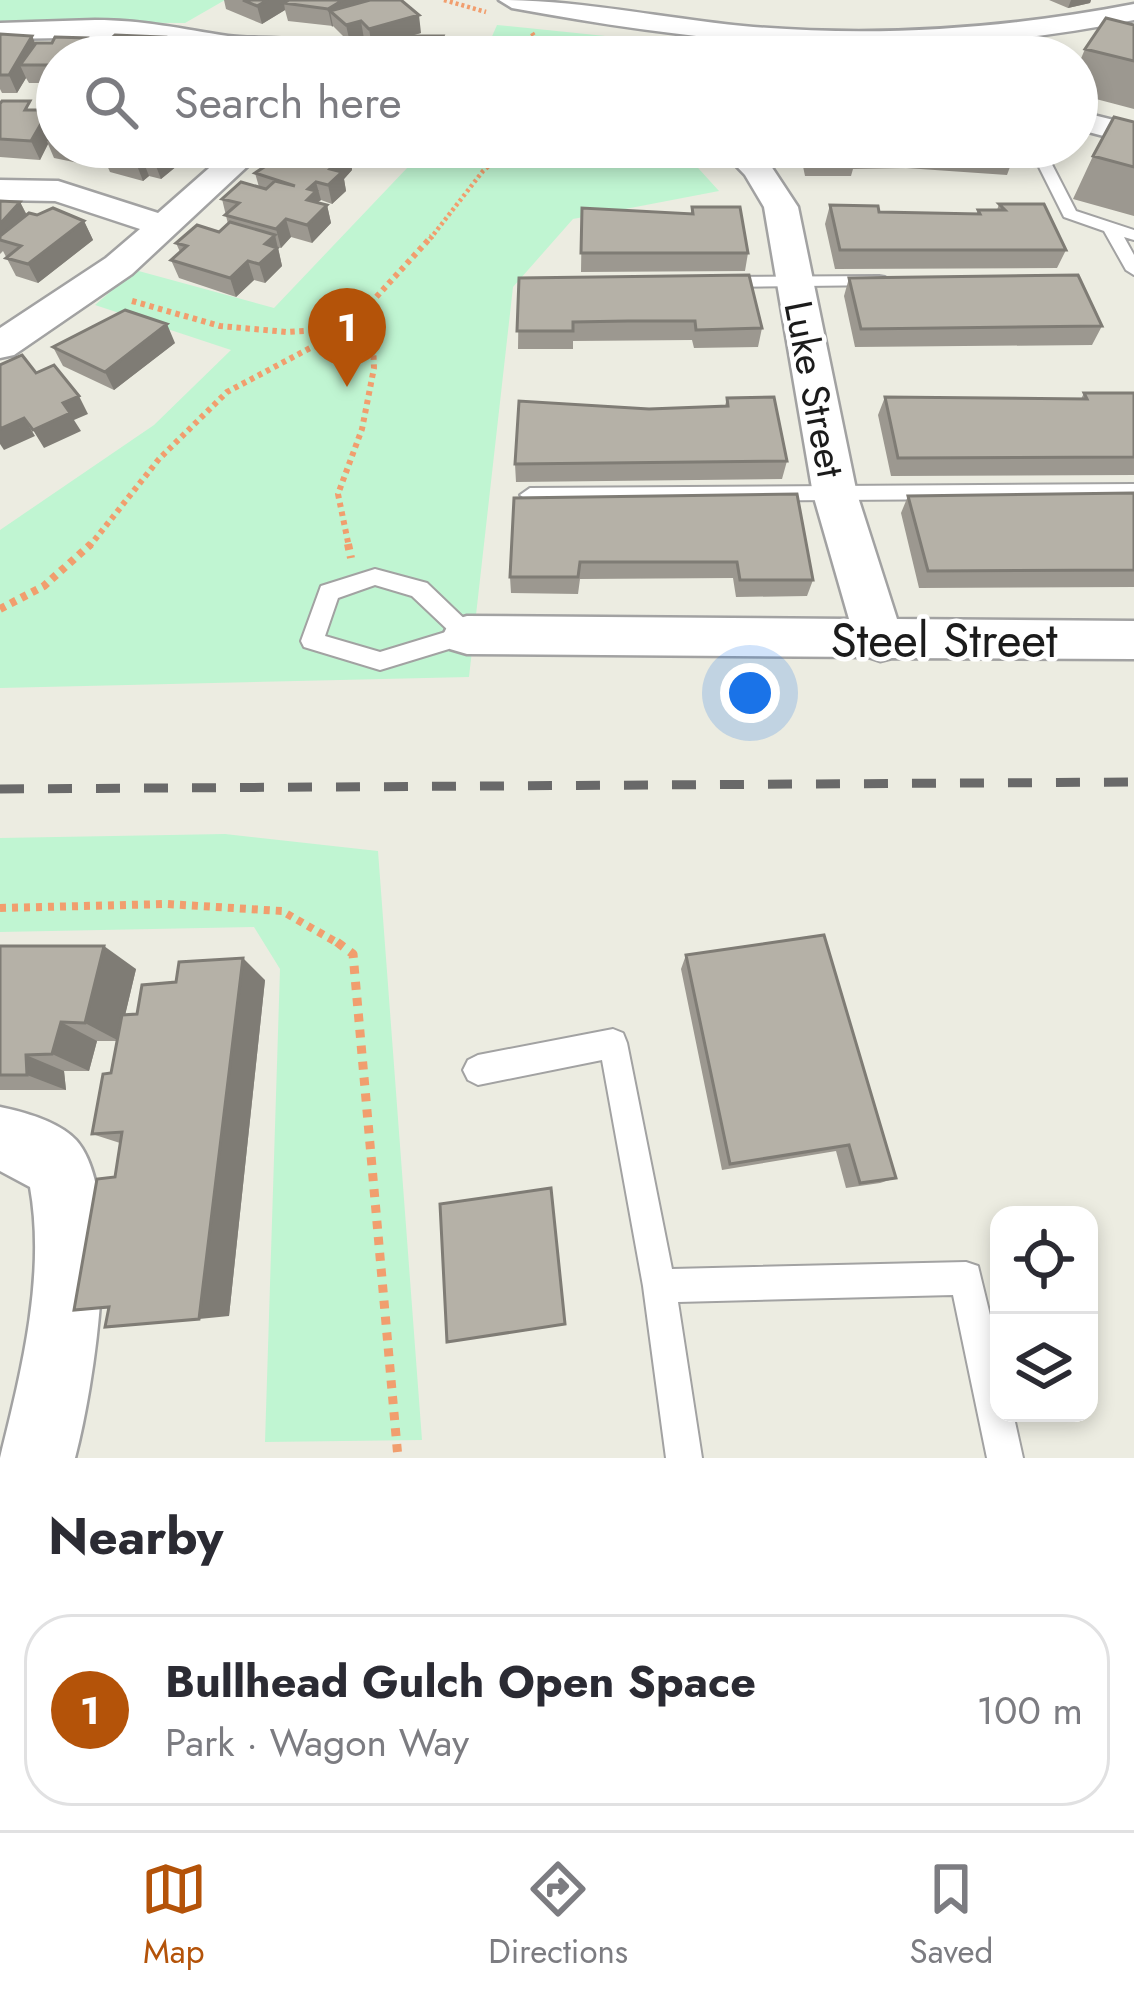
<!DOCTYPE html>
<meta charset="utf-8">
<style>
body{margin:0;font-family:Jost,sans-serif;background:#f7f7f7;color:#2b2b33}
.controls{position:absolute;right:36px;bottom:36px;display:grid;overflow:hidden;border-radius:24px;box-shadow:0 6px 18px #0003}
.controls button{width:108px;height:108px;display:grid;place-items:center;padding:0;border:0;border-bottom:3px solid #e1e1e2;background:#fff;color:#2b2b33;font:60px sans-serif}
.you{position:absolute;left:750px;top:693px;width:42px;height:42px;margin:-30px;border:9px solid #fff;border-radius:50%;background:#1a73e8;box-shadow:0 0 0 18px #1a73e833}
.badge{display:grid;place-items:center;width:78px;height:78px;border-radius:50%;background:#b45309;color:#fff;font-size:39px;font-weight:700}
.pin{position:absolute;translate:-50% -99px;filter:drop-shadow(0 3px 6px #0008)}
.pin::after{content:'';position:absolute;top:63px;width:42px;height:36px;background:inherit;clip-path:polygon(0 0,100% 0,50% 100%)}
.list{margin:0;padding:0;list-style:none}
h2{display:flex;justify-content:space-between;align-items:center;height:156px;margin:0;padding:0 48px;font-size:51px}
h2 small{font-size:39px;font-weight:400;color:#7c7c81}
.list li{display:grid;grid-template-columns:78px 1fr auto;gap:36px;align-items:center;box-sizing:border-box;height:192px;margin:0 24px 24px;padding:0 24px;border:3px solid #e1e1e2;border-radius:48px}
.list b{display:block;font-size:45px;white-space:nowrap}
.list p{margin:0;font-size:39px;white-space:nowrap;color:#7c7c81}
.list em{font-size:39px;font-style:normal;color:#7c7c81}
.icon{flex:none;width:66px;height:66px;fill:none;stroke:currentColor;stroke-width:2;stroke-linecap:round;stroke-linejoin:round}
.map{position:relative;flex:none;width:1134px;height:1458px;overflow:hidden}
.search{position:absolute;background:#fff;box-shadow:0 6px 18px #0003;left:36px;right:36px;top:36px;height:132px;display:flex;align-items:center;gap:30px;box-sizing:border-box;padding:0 42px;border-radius:66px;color:#7c7c81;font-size:45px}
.sheet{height:372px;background:#fff}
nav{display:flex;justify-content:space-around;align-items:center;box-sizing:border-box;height:168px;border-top:3px solid #e1e1e2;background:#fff;font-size:33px;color:#7c7c81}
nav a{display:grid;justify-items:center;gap:6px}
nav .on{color:#b45309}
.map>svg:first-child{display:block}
.park{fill:#c0f5d2}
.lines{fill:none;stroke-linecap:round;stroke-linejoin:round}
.lane-casing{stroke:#a2a2a2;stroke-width:4}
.street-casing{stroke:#a2a2a2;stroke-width:5}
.path-far3{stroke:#f19e6e;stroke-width:4.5;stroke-dasharray:3 3;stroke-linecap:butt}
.path-far2{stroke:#f19e6e;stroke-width:6;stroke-dasharray:4.5 4.5;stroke-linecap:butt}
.path-far1{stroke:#f19e6e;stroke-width:8;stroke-dasharray:6 6;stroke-linecap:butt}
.path{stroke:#f19e6e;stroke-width:9;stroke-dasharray:8 8;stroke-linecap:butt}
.lane{fill:#fff;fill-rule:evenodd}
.street{fill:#fff;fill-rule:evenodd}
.rail{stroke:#696969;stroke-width:9;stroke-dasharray:24 24;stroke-linecap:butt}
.wall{fill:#9c9890}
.shaded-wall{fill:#7f7c75}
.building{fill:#b5b1a7;stroke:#7f7c75;stroke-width:3}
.labels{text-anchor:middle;stroke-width:9;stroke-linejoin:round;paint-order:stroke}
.far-street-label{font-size:39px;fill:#1b1b1b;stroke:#fff}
.street-label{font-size:48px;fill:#1b1b1b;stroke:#fff}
</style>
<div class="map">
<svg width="1134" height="1458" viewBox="0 0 1134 1458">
<rect width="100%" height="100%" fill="#ecece1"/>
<path class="park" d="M0 0H225L185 23 0 22Z
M497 25 654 41 650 57H483Z
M427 147H679L719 191 573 219 513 287 469 677 0 688V530L154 425 231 350 95 305 135 270 274 308Z
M225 834 378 851 422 1440 265 1442 280 969 254 927 0 932V838Z"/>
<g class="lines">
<g class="lane-casing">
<path id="lane" d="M1029 147H1043L1076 211 1134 230V240L1124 237 1134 255V275L1126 270 1104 231 1064 217Z
M879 276 885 277V285L722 287 713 282 722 277Z
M1134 484V498L530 502 520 495 530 488Z
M375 569 427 583 475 629 478 635 475 641 380 670 304 647 301 641 321 586ZM375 585 412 596 449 631 380 652 325 636 338 598Z
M613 1029 623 1033 627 1043 672 1269 966 1262 978 1266 999 1352V1413H1013L1023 1458H987L953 1295 678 1302 702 1458H666L643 1286 602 1060 478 1085 468 1080 463 1070 468 1060 478 1055Z"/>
</g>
<g class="street-casing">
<path id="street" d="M499 0C581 0 661 18 743 26 876 38 1004 29 1134 4V20C915 64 729 48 512 8Z
M95 20C144 20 181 29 228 36 260 41 304 30 327 57H228L191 43 129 37 0 39V23Z
M1077 111 1134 125V144L1077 129Z
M233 147H268L132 274 14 355 0 358V328L106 258 140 229 55 201 0 200V180L58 181 158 213Z
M718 147H752L769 163 798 207 857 494 897 619 1134 621V659L892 658 880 661 868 657 467 654 450 649 443 635 450 621 467 616 849 619 813 494 764 207 745 175Z
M0 1107C24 1112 58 1121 76 1140 125 1195 93 1391 75 1458H0C21 1373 46 1275 30 1187L0 1171Z"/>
</g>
<path class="path-far3" d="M444 0 486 12
M532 33 547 57
M598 57 623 48
M430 239 483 171 510 147"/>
<path class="path-far2" d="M132 301 220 326 287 332 348 328 373 344 374 368 362 429 338 494 349 547
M89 547 159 459 227 392 348 328 432 236"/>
<path class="path-far1" d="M348 544 351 558
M0 609 44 586 91 544
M0 908 167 904 282 911 341 945"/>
<path class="path" d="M337 942 353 954 398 1458"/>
<use href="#lane" class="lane"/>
<use href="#street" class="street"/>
<path class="rail" d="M0 789 1134 782"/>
</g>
<path class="wall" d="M224 0H364L421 33 409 36 444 54 443 57H365L364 52 368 44 364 39 350 43 333 26 288 21 285 10 262 24 226 9Z
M1049 0H1091L1090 3 1068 8Z
M1134 25V109L1077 94V68L1085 49Z
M0 34 32 36 35 43 94 55 164 37 169 55 57 57V83H29L26 78 17 93H2L0 89Z
M0 104 34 110 56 131 57 130V147H200L161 179 149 176 143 181 110 172 105 161 98 167 54 158 48 144 40 160 0 157Z
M1134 122V216L1073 199 1093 156Z
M295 147H393L381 158 372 155 357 168 352 166V170L344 179 346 191 332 204 321 200 318 202 327 205 331 223 312 243 291 237 281 248 278 247 282 266 265 283 254 280 236 297 179 278 171 260 180 252 176 243 219 232 228 224 222 199 259 187 255 173Z
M799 147H1010L1014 156 1007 175 906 168 853 169 851 176H805Z
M0 201 20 202 27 215 84 221 93 240 38 283 16 276 3 251 0 254Z
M999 204 1066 250 1057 268 835 269 825 224 830 205 879 212 977 214 978 210H997Z
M692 207 748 253 745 271 581 272 582 208 691 214Z
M519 278 762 328 758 347 694 348 692 340 573 341V349H518Z
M849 278 1102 326 1092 345 855 347 844 296Z
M175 343 114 390 63 366 53 347Z
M1084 393H1134V475L891 476 878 415 885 397 1081 399Z
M727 398 787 461 782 479 516 482 515 464 649 409 725 406Z
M1134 493V587L919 588 901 513 908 496Z
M514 498 813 580 807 596 736 597 733 578 580 579 578 594 511 593 510 577Z
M0 946 136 969 125 1015 137 1014 265 980 229 1316 109 1308 74 1310 115 1177 120 1143 92 1134 111 1073 118 1041H97L89 1071H64L66 1090H0Z
M686 955 896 1178 880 1183 846 1188 836 1151 722 1170 681 969Z"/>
<path class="shaded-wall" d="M268 0H291L284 3 285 10 262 24 257 6Z
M343 0H364L365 6 330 11 333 26 332 27 328 9Z
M1071 0H1091L1090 3 1068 8Z
M419 15 421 33 372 47 369 29Z
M361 21 364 39 350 43 346 25Z
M32 36 40 54 20 65 26 78 17 93 9 75Z
M443 36V57H433Z
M164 37 169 55 168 57H143Z
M87 38 93 57H75Z
M49 110 57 129 50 140 46 139 48 144 40 160 31 141Z
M92 147H120L102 154 105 161 98 167 90 148Z
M171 147H200L161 179 154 161Z
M357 147H370L372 155 357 168 354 149Z
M380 147H393L381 158Z
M349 152 352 170 344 179 346 191 332 204 328 185 330 169Z
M142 158 149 176 143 181 136 163Z
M316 182 321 200 318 202 307 200 308 189Z
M20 202 29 220 0 240V224Z
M327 205 331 223 312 243 307 225Z
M286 219 291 237 281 248 276 229Z
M84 221 93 240 38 283 28 264Z
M275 235 282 266 265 283 259 264 265 244Z
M248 261 254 280 236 297 230 278Z
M167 324 175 343 114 390 105 372Z
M79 396 88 414 74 420 81 431 44 448 33 430 63 403Z
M24 418 35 436 4 450 0 444V429Z
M104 946 136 969 119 1041 85 1023Z
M243 958 265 980 229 1316 199 1319Z
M61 1022 97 1041 89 1071 52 1054Z
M26 1055 64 1071 66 1090 27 1075Z"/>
<path class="building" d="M243 0H268L257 6Z
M289 0H343L328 9 284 3Z
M370 0H401L419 15 369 29 361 21 346 25 330 11Z
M1106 18 1134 25V61L1085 49Z
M0 34 32 36 9 75H0Z
M115 35 164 37 143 57H91Z
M373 36H443L433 57H373L376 52H364Z
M55 37 87 38 75 57H57V65H20L36 43H52Z
M2 101H30L25 110H49L31 141 0 139V104Z
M1114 117 1134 122V167L1093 156Z
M57 130V142L46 139Z
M111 147H171L154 161 142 158 136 163 102 154Z
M295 147H322L349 152 330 169 342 172 328 185 316 182 308 189 316 191 307 200 327 205 307 225 286 219 276 229 225 215 239 203 222 199 241 182 266 189 275 181 295 186 255 173Z
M807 147H1010L1014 156 911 150 855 151 856 158H809Z
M0 201 20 202 0 224Z
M999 204H1044L1066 250H840L830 205 878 206 879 212 980 214 978 210H1005Z
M692 207H740L748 253H581L582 208 693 214Z
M53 208 84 221 28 264 6 258 21 246 0 240V236L29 213 37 215Z
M230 222 275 235 265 244 277 248 259 264 248 261 230 278 171 260 187 246 176 243 197 225 219 232Z
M749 275 762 328 696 330 695 321H628L573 322V331H517L519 278Z
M1078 275 1102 326 861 329 849 278Z
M125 310 167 324 105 372 53 347Z
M22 355 36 373 54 365 79 396 63 403 70 413 33 430 24 418 0 429V365Z
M1084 393H1134V457L898 458 885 397 1087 399Z
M774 397 787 461 515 464 519 401 649 409 728 406 727 398Z
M1134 493V570L928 571 908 496Z
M797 494 813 580H740L737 562H580L578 577H510L514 498Z
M824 935 896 1178 860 1183 849 1145 730 1164 686 955Z
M0 946H104L85 1023 61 1022 52 1054 26 1055 27 1075H0Z
M243 958 199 1319 105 1327 109 1307 74 1310 97 1179 115 1177 122 1132 92 1134 103 1074 111 1073 122 1015 137 1014 142 985 176 982 179 962Z
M551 1188 565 1324 447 1342 440 1204Z"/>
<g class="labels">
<g class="far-street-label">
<text transform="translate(815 389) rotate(79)" y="14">Luke Street</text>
</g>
<g class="street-label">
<text x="944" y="657">Steel Street</text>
</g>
</g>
</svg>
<div class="controls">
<button><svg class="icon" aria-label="locate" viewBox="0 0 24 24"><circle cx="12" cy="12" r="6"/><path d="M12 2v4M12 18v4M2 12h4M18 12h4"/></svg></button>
<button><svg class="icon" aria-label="layers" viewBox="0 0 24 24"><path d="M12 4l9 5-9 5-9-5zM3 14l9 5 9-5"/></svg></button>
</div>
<div class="you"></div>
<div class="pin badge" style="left:347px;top:387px">1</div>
<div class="search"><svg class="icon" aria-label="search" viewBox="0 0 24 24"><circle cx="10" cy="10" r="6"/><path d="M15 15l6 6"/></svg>Search here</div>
</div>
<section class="sheet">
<h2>Nearby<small></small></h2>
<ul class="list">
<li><span class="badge">1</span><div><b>Bullhead Gulch Open Space</b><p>Park · Wagon Way</p></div><em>100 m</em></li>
</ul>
</section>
<nav>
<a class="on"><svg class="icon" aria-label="map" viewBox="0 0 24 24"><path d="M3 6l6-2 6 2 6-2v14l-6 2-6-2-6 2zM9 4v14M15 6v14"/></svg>Map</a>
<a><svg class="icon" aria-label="directions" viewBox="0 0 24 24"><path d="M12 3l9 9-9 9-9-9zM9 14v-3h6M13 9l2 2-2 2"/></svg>Directions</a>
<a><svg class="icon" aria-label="saved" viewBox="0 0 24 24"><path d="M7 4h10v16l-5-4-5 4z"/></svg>Saved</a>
</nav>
